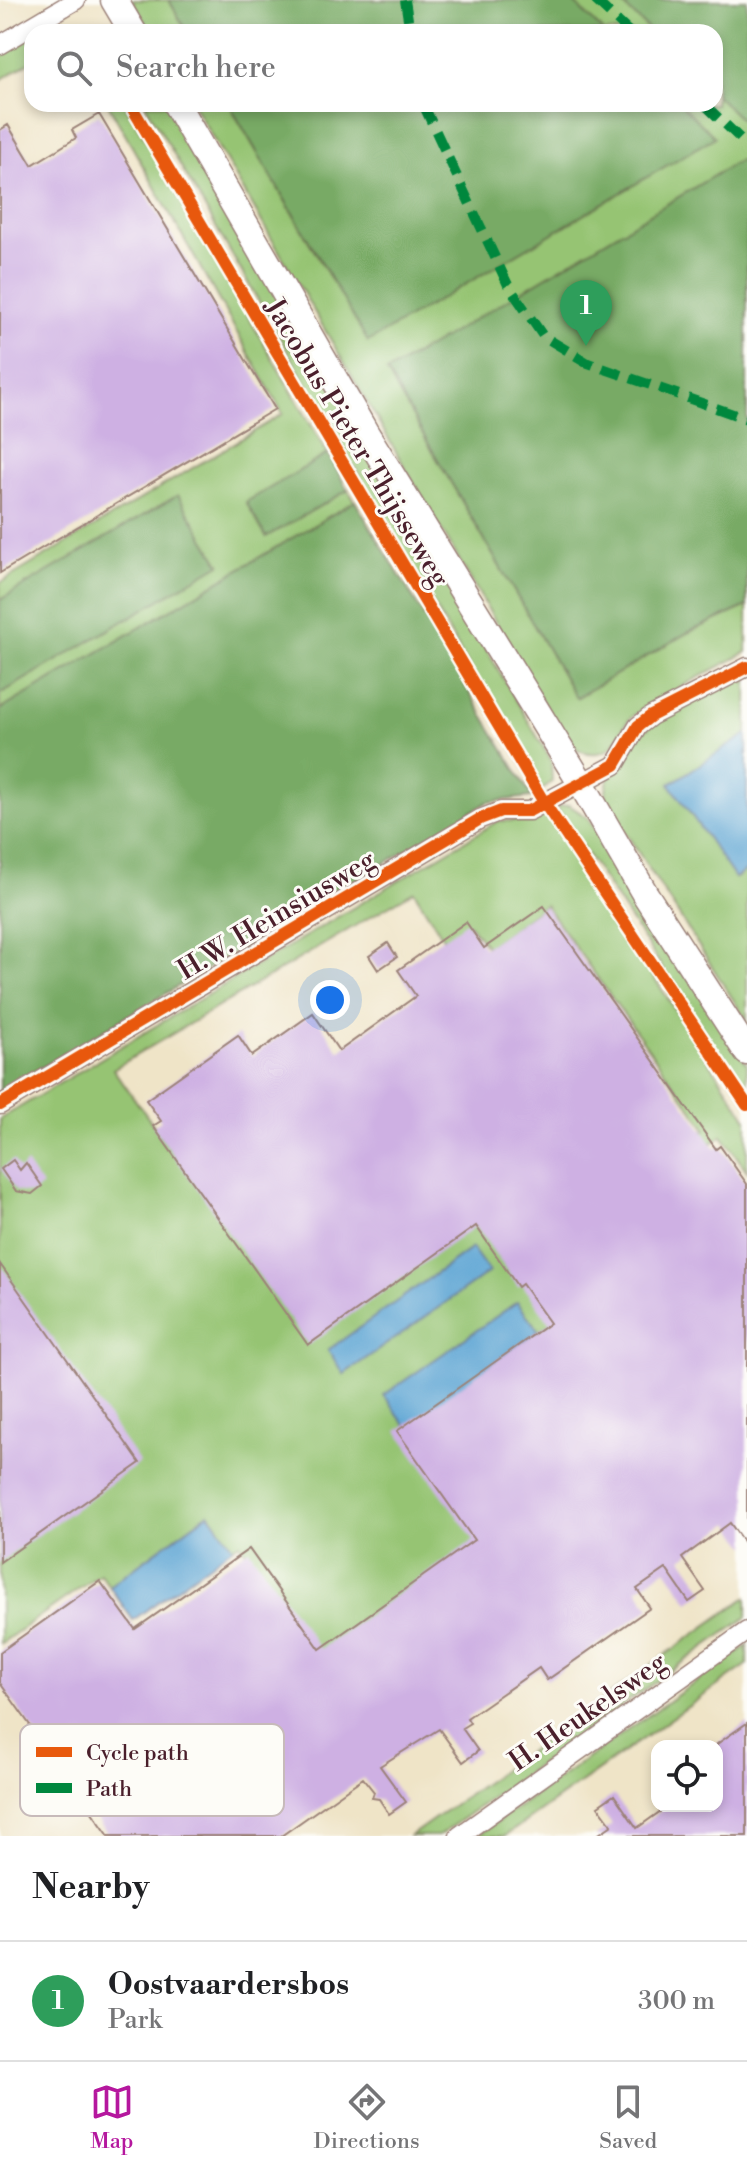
<!DOCTYPE html>
<style>
body{margin:0;font-family:"Libre Bodoni",serif;background:#f6f6f6;color:#202124}
.controls{position:absolute;right:24px;bottom:24px;display:grid;overflow:hidden;border-radius:16px;box-shadow:0 4px 12px #0003}
.controls button{width:72px;height:72px;display:grid;place-items:center;padding:0;border:0;border-bottom:2px solid #e0e0e0;background:#fff;color:#202124;font:40px sans-serif}
.you{position:absolute;left:330px;top:1000px;width:28px;height:28px;margin:-20px;border:6px solid #fff;border-radius:50%;background:#1a73e8;box-shadow:0 0 0 12px #1a73e833}
.badge{display:grid;place-items:center;width:52px;height:52px;border-radius:50%;background:#b5179e;color:#fff;font-size:26px;font-weight:700}
.pin{position:absolute;translate:-50% -66px;filter:drop-shadow(0 2px 4px #0008)}
.pin::after{content:'';position:absolute;top:42px;width:28px;height:24px;background:inherit;clip-path:polygon(0 0,100% 0,50% 100%)}
.list{margin:0;padding:0;list-style:none}
h2{display:flex;justify-content:space-between;align-items:center;height:104px;margin:0;padding:0 32px;font-size:34px}
h2 small{font-size:26px;font-weight:400;color:#757577}
.list li{display:grid;grid-template-columns:52px 1fr auto;gap:24px;align-items:center;box-sizing:border-box;height:120px;padding:0 32px;border-top:2px solid #e0e0e0}
.list b{display:block;font-size:30px;white-space:nowrap}
.list p{margin:0;font-size:26px;white-space:nowrap;color:#757577}
.list em{font-size:26px;font-style:normal;color:#757577}
.icon{flex:none;width:44px;height:44px;fill:none;stroke:currentColor;stroke-width:2;stroke-linecap:round;stroke-linejoin:round}
.map{position:relative;flex:none;width:747px;height:1836px;overflow:hidden}
.search{position:absolute;background:#fff;box-shadow:0 4px 12px #0003;left:24px;right:24px;top:24px;height:88px;display:flex;align-items:center;gap:20px;box-sizing:border-box;padding:0 28px;border-radius:24px;color:#757577;font-size:30px}
.sheet{height:224px;background:#fff}
nav{display:flex;justify-content:space-around;align-items:center;box-sizing:border-box;height:112px;border-top:2px solid #e0e0e0;background:#fff;font-size:22px;color:#757577}
nav a{display:grid;justify-items:center;gap:4px}
nav .on{color:#b5179e}
.map>svg:first-child{display:block}
.green{fill:#96c473;stroke:#70724f;stroke-width:2;fill-rule:evenodd}
.forest{fill:#78aa65;stroke:#616448;stroke-width:2}
.water{fill:#5da5d4;stroke:#546280;stroke-width:2}
.building{fill:#ceb0e3}
.lines{fill:none;stroke-linecap:round;stroke-linejoin:round}
.street-casing{stroke:#9c8279;stroke-width:21}
.secondary-casing{stroke:#9c8279;stroke-width:29}
.street{stroke:#fff;stroke-width:18}
.secondary{stroke:#fff;stroke-width:26}
.quiet{stroke:#00873e;stroke-width:10;stroke-dasharray:20 10;stroke-linecap:butt}
.cycleway-casing{stroke:#fdfcf7;stroke-width:17}
.cycleway{stroke:#e8590c;stroke-width:12}
.labels{text-anchor:middle;stroke-width:6;stroke-linejoin:round;paint-order:stroke}
.street-label{font-size:28px;fill:#4a1f2b;stroke:#fdfcf7}
.key{fill:#fdfcf7;stroke:#c7baba;stroke-width:2}
.key-label{font-size:22px;fill:#4a1f2b}
</style>
<div class="map">
<svg width="747" height="1836" viewBox="0 0 747 1836">
<rect width="100%" height="100%" fill="#fdfcf7"/>
<filter id="ink" filterUnits="userSpaceOnUse"><feTurbulence type="fractalNoise" baseFrequency=".0125" numOctaves="2"/><feDisplacementMap in="SourceGraphic" scale="16" xChannelSelector="R" yChannelSelector="G"/><feConvolveMatrix kernelMatrix="1 2 1 2 8 2 1 2 1" color-interpolation-filters="sRGB"/></filter>
<filter id="wash" filterUnits="userSpaceOnUse"><feTurbulence type="fractalNoise" baseFrequency=".006" numOctaves="4" result="noise"/><feDisplacementMap in="SourceGraphic" scale="32" xChannelSelector="R" yChannelSelector="G"/><feGaussianBlur stdDeviation="1.8" result="paint"/><feColorMatrix in="noise" values="0 0 0 0 0 0 0 0 0 0 0 0 0 0 0 0 0 1.4 0 .05"/><feComposite in="paint" operator="in"/></filter>
<g filter="url(#wash)">
<rect width="100%" height="100%" fill="#efe4c7"/>
<path class="green" d="M132 0H169L187 32H151Z
M217 0H747V589L426 348 387 372 576 698 687 633 747 606V652C710 672 669 691 634 715 618 726 620 750 598 753 577 756 565 740 555 724L193 104H229L333 283 280 104H715V32H236Z
M32 34V61L0 80V53Z
M108 104H125L328 454 247 502 267 536 348 490 355 501 0 710V694L220 563 155 509 0 600V583L283 414Z
M145 104H168L551 760 552 781 541 791Z
M747 669V734L670 784 736 878 747 870V1021L606 802C600 737 700 696 747 669Z
M569 805 588 818 747 1064V1096L556 807Z
M546 813 747 1119V1171L722 1136 525 1276 556 1320 539 1331 517 1302 385 1395 486 1537 320 1657 240 1543 233 1547 209 1513 109 1586 100 1574 0 1644V1119L498 821H529ZM414 891 445 941 470 925 487 947 545 905 706 1129 514 1267 353 1044 308 1339 113 1069Z
M747 1597V1617L438 1836H410Z
M747 1646V1665L505 1836H477Z"/>
<path class="forest" d="M169 0H571L604 32H187Z
M618 0H747V118L742 121 715 94V32H651Z
M229 104H680L715 137 368 342Z
M740 160 747 166V606L687 633 576 698 387 372Z
M328 454 348 490 266 537 246 502Z
M178 495 220 564 0 694V600Z
M355 501 532 797 488 802 0 1092V710Z"/>
<path class="water" d="M747 734V870L735 878 670 784Z
M472 1248 489 1272 344 1374 328 1350Z
M517 1302 539 1331 407 1427 384 1395Z
M209 1513 233 1547 133 1620 109 1586Z"/>
<g id="blocks">
<path class="building" d="M99 114 275 409 0 573V130L8 125 32 165 76 138 72 130Z
M544 906 716 1149 720 1146 747 1184V1547L730 1523 682 1558 705 1591 689 1602 666 1569 637 1589 650 1608 547 1680 539 1668 467 1718 470 1723 462 1728 478 1751 463 1762 439 1729 380 1766 406 1802 389 1814 379 1799 372 1798 374 1792 363 1778 281 1836H109L0 1683V1652L100 1581 135 1629 249 1549 320 1649 474 1540 397 1431 550 1323 522 1284 518 1287 476 1226 308 1345 153 1126 161 1121 146 1100 238 1035 252 1056 313 1013 339 1051 416 996 398 970 466 922 484 948Z
M388 943 397 957 378 970 369 956Z
M13 1160 20 1170 26 1163 42 1186 32 1194 16 1191 1 1169Z
M0 1264 140 1463 0 1562Z
M747 1723V1836H596L612 1825 598 1806 614 1795 637 1828 668 1806H717V1744Z"/>
</g>
</g>
<g filter="url(#ink)">
<use href="#blocks" fill-opacity="0" stroke="#9c8279" stroke-width="2"/>
<g class="lines">
<g class="street-casing">
<path id="street" d="M0 45 76 0
M0 1105 480 819 501 811H529L615 765 638 726 651 716 747 667
M459 1836 747 1631"/>
</g>
<g class="secondary-casing">
<path id="secondary" d="M114 0 133 32
M176 104 365 432 581 783 645 894 747 1052"/>
</g>
<use href="#street" class="street"/>
<use href="#secondary" class="secondary"/>
<path class="quiet" d="M405 0 410 32
M595 0 629 32
M423 104 508 285 543 336 588 363 747 419
M704 104 747 145"/>
<g class="cycleway-casing">
<path id="cycleway" d="M130 104 545 804 747 1105
M0 1105 480 819 501 811H529L615 765 638 726 651 716 747 667"/>
</g>
<use href="#cycleway" class="cycleway"/>
</g>
</g>
<g class="labels">
<g class="street-label">
<text transform="translate(358 442) rotate(59)" y="10">Jacobus Pieter Thijsseweg</text>
<text transform="translate(276 914) rotate(-31)" y="10">H.W. Heinsiusweg</text>
<text transform="translate(587 1711) rotate(-35)" y="10">H. Heukelsweg</text>
</g>
</g>
<rect x="20" y="1724" width="264" height="92" rx="12" class="key"/>
<rect x="36" y="1747" width="36" height="10" fill="#e8590c"/>
<rect x="36" y="1783" width="36" height="10" fill="#00873e"/>
<g class="key-label">
<text x="86" y="1760">Cycle path</text>
<text x="86" y="1796">Path</text>
</g>
</svg>
<div class="controls">
<button><svg class="icon" aria-label="locate" viewBox="0 0 24 24"><circle cx="12" cy="12" r="6"/><path d="M12 2v4M12 18v4M2 12h4M18 12h4"/></svg></button>
</div>
<div class="you"></div>
<div class="pin badge" style="left:586px;top:346px;background:#2e9e5b">1</div>
<div class="search"><svg class="icon" aria-label="search" viewBox="0 0 24 24"><circle cx="10" cy="10" r="6"/><path d="M15 15l6 6"/></svg>Search here</div>
</div>
<section class="sheet">
<h2>Nearby<small></small></h2>
<ul class="list">
<li><span class="badge" style="background:#2e9e5b">1</span><div><b>Oostvaardersbos</b><p>Park</p></div><em>300 m</em></li>
</ul>
</section>
<nav>
<a class="on"><svg class="icon" aria-label="map" viewBox="0 0 24 24"><path d="M3 6l6-2 6 2 6-2v14l-6 2-6-2-6 2zM9 4v14M15 6v14"/></svg>Map</a>
<a><svg class="icon" aria-label="directions" viewBox="0 0 24 24"><path d="M12 3l9 9-9 9-9-9zM9 14v-3h6M13 9l2 2-2 2"/></svg>Directions</a>
<a><svg class="icon" aria-label="saved" viewBox="0 0 24 24"><path d="M7 4h10v16l-5-4-5 4z"/></svg>Saved</a>
</nav>
